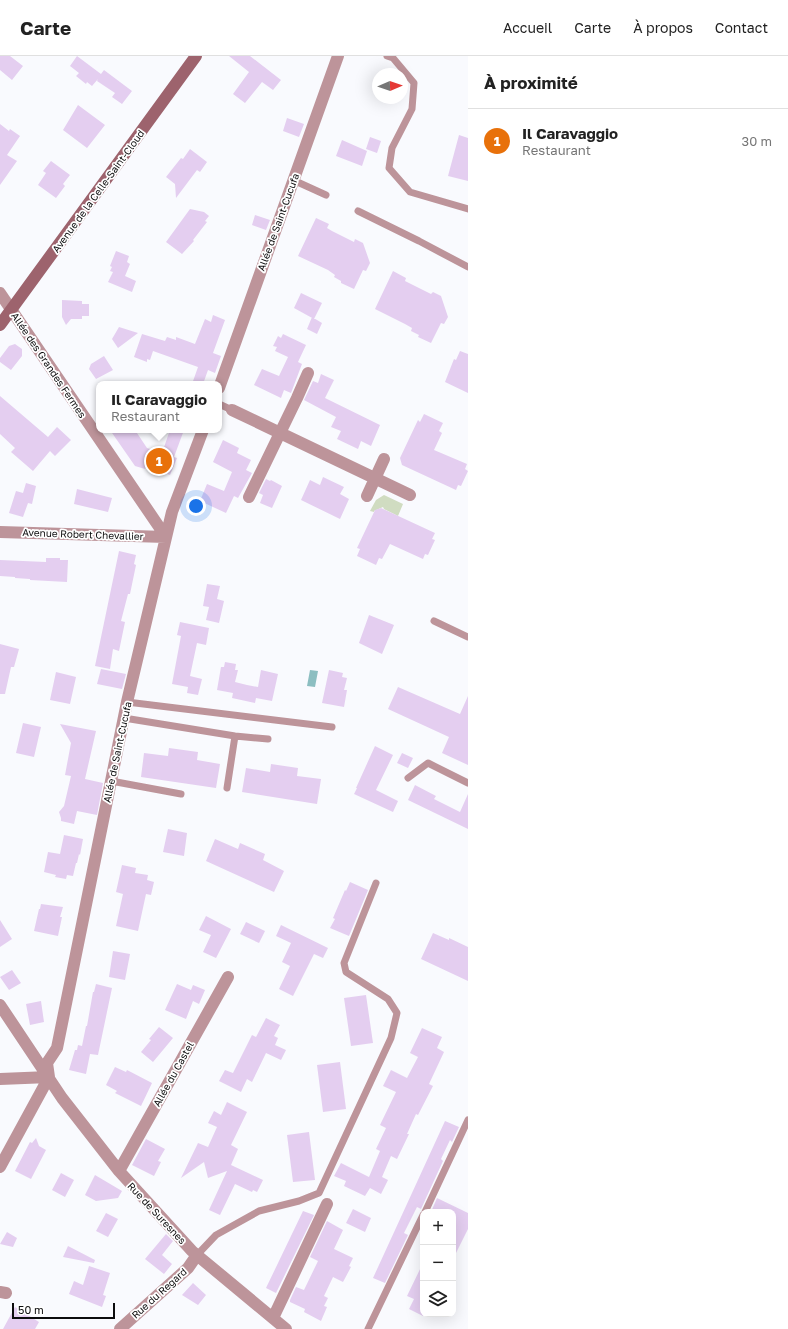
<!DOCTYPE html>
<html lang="fr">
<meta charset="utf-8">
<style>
body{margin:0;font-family:"Golos Text",sans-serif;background:#f2f2f2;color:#222}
.controls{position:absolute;right:12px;bottom:12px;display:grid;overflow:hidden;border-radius:8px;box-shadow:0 4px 16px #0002}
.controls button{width:36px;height:36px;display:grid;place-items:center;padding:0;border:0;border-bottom:1px solid #e0e0e0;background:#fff;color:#222;font:20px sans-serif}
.compass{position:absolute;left:372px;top:12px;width:36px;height:36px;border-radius:50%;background:#fff;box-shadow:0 4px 16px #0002;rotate:88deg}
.scale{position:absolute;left:12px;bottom:10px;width:103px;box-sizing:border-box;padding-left:4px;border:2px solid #0c0c0d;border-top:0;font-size:11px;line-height:14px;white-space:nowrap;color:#0c0c0d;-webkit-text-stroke:3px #fff;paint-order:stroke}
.you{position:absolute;left:196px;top:450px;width:14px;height:14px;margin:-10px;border:3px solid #fff;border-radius:50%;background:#1a73e8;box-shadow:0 0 0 6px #1a73e833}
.badge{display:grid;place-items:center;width:26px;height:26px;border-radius:50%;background:#0b8043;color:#fff;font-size:13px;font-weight:700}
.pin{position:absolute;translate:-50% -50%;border:2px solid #fff;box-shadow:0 1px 4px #0006}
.popup{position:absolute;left:96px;top:325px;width:126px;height:52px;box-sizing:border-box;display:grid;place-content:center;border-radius:8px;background:#fff;filter:drop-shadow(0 1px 3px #0005);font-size:13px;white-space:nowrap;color:#767676}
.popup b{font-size:15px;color:#222}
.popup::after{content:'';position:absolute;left:50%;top:100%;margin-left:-8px;border:8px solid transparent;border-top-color:#fff}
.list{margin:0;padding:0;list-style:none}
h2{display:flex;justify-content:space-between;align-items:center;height:52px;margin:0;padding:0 16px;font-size:17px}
h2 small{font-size:13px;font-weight:400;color:#767676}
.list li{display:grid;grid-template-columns:26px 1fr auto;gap:12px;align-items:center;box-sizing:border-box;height:64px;padding:0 16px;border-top:1px solid #e0e0e0}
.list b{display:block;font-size:15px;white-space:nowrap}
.list p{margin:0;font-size:13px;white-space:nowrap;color:#767676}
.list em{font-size:13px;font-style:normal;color:#767676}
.icon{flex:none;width:22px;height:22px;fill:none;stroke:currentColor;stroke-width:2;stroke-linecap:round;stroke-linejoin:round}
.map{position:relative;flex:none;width:468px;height:1273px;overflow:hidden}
header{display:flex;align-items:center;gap:24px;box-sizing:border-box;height:56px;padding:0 20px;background:#fff;border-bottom:1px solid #e0e0e0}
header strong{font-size:19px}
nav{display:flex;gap:22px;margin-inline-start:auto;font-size:14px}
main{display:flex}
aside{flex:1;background:#fff}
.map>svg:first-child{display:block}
.green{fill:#d0dcc1}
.water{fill:#8cbec1}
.building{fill:#e4cef0}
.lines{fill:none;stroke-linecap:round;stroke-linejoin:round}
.lane{stroke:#bd949a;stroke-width:7}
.street{stroke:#bd949a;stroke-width:12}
.secondary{stroke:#9d636d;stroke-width:12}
.labels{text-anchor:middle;stroke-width:3.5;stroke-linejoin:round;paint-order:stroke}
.street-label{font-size:10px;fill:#0c0c0d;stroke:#fff}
</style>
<header>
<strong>Carte</strong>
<nav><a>Accueil</a><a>Carte</a><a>À propos</a><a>Contact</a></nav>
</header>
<main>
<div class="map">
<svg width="468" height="1273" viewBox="0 0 468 1273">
<rect width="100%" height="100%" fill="#f9fafe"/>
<path class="green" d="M384 439 403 448 398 460 384 453 383 451 374 455V456L370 455 376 444Z"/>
<path class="water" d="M310 614 318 615 315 631 307 630Z"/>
<path class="building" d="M0 0H10L23 10 12 24 0 14Z
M77 0 101 18 104 14 132 35 122 48 112 41 115 37 97 25 98 23 92 30 87 26 86 28 76 20 79 17 70 10Z
M229 0H250L281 24 273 34 262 26 245 47 233 38 249 16Z
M78 49 105 69 87 92 63 74Z
M287 62 304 68 299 81 283 75Z
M0 68 9 75 10 73 20 80 7 99 17 105 0 129Z
M459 79 468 82V125L448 120Z
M370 81 381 85 377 97 366 93Z
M342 84 367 95 362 110 336 100Z
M190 93 207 106 200 116 197 114 176 142 175 128 166 121 181 102 183 103Z
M51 105 70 119 63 128 65 130 56 142 38 129 46 117 43 115Z
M190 153 204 156 209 160 205 165 207 166 193 184 194 185 182 198 166 186Z
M255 159 270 164 266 174 252 169Z
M316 162 329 168 327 172 332 175 354 186 355 183 363 187 370 207 366 215 363 214 354 233 341 227V225L334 221 335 219 328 214 298 200Z
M116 195 129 200 127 206 130 208 125 220 136 225 132 236 108 226 113 216 110 215 112 211 110 210Z
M393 215 406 222 405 225 431 238 433 236 441 240 448 261 444 268 441 267 431 287 418 281 419 279 411 275 412 272 405 268 375 253Z
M301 237 322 247 314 263 294 252Z
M62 244 82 245V248H89V260H82V263H71L66 269 62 261Z
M213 259 225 264 213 297 221 300 215 317 208 314 203 328H192L198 311 153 295 150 304 147 303V306L134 301 142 278 165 285 167 281 176 284V281L195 288 205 263 211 266Z
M312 261 322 267 317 278 307 273Z
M119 271 138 277 118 292 112 283Z
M283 278 306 289 298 306 302 308 291 337 284 334 281 342 254 329 262 313 279 320 288 301 275 295 277 291 273 290 278 280 281 282Z
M15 288 22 293V300L11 314 0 306V302L9 290Z
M460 295 468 298V337L445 326 454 303 456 304Z
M104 300 113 314 96 323 89 313 91 308Z
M321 318 334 324 325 342 380 369 371 390 361 385 358 393 337 383 341 375 331 371 336 361 304 344 313 325 318 327Z
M0 340 48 381 57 371 71 384 55 400 50 395 33 415 11 396 15 392 0 378Z
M424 358 443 367 439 375 442 377 434 394 467 408 465 413 468 415 461 430 458 429 456 434 402 409 400 402 418 364 420 366Z
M110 374H135L147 392 162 397 170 374H184L174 401 177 402 170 419 146 411 145 413 135 410Z
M223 384 239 392 237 397 251 404 246 414 252 417 238 442 234 440 226 457 200 445 207 428 224 435 232 416 213 406Z
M323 421 344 431 340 438 349 443 340 463 301 444 310 424 320 429Z
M266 423 270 425 271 424 282 430 272 452 260 447 263 439 259 437Z
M26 427 36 430 32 448 28 447 23 461 9 457 16 435 23 437Z
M77 433 112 442 108 456 74 448Z
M381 452 435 477 432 483 435 484 428 499 425 498 423 503 390 488 382 503 379 502 376 509 357 500 360 493 357 492 375 454Z
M119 495 136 499 134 508 136 509 130 538H128L121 565 125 566 119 595 113 593 110 613 95 610Z
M46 502H60V504H68L67 526 30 524V523L15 522V521L0 520V504L46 506Z
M207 528 220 530 217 543 224 545 219 567 206 564 209 551 203 550Z
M369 559 394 569 382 598 359 587Z
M180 566 209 572 206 589 197 587 190 620 202 623 198 639 187 637 188 631 172 628 181 580 177 579Z
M0 588 19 593 14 611H11L5 638H0Z
M225 606 236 608 235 614H238L235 626 247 629 258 631 261 614 278 618 272 645 256 642 255 647 232 642 233 637 217 634 221 611H224Z
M101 613 126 618 122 633 97 628Z
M329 614 343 617 342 621 347 622 344 634H347L344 651 322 647Z
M56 616 76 621 70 648 50 644Z
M398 631 460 658 468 640V709L442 697 449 681 388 653Z
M23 667 41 671 34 701 16 697Z
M60 668 96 675 85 723 103 727 97 759 77 755 74 768 61 765V762L59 756 64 750 71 720 65 719 71 687Z
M375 690 393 699 376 734 398 745 393 756 354 738 357 732H356Z
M169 692 198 696 197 704 220 708 216 732 141 721 144 697 168 700Z
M402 697 413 702 408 712 397 707Z
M271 708 298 712 297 720 321 723 317 748 242 736 246 712 270 716Z
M415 729 436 740 434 743 460 756 468 738V773L408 744Z
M168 773 187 777 184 800 163 796Z
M64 779 83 783 80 799 79 798 77 807H76L73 820 67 819 66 823 55 821 56 819 44 816 48 796 60 798Z
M215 783 238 793 240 787 265 798 263 804 284 815 274 836 206 805Z
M122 809 136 812 135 817 148 819 147 824 154 826 151 839 146 838 138 875 116 870 123 838 116 836Z
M350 826 368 834 349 880 330 872 335 863 333 862 345 834 346 835Z
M41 848 63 851 60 861H62L58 880 34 875 39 853H40Z
M206 860 231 873 216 902 203 896 211 879 199 874Z
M0 864 12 883 0 891Z
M246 866 265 875 259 887 240 878Z
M281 869 328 892 323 902 314 898 293 940 279 933 290 910 282 906 291 887 276 880Z
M433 877 449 884V882L468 891V925L421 903Z
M113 895 130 898 125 924 109 921Z
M12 914 21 927 9 934 0 921Z
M96 928 112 932 98 999 90 998 86 1018 69 1014 75 994H77L78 989 82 990 86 970H87L93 936H94Z
M177 928 191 934 193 929 205 934 199 948 193 945 186 963 165 954Z
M366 939 373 987 351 990 344 942Z
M41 945 44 966 30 969 26 948Z
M266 962 280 969 274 980 278 982 275 989 286 994 281 1004 266 997 252 1026 247 1023 241 1036 219 1025 225 1014 233 1017 252 979 256 981Z
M159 971 173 982 153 1006 141 996 151 984 149 983Z
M422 972 442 981 437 992 444 996 429 1028 433 1030 418 1059 416 1058 407 1078H409L397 1103 391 1100 382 1121 388 1124 381 1138 370 1132 365 1140 344 1130 346 1125 334 1120 341 1107 369 1121 380 1095 376 1093 386 1072 380 1069 396 1036 383 1030 391 1014 407 1022 418 1001 410 997Z
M340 1006 346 1053 323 1056 317 1009Z
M115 1011 126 1016 127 1014 152 1027 141 1050 115 1037 117 1035 106 1029Z
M227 1046 247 1056 231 1089 238 1093 231 1109 263 1124 257 1136 253 1134 252 1136 235 1128 220 1159 209 1154 227 1115 208 1122 204 1106 181 1122 198 1087 208 1091 217 1071 208 1067 214 1055 221 1059Z
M445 1065 459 1071 452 1086 450 1084 441 1103 443 1105 421 1153 417 1151 404 1177 408 1179 385 1227 373 1222Z
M309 1076 315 1124 293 1126 287 1079Z
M36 1082 39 1090 46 1094 31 1123 15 1115 30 1086 32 1087Z
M146 1083 165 1093 158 1105 161 1106 154 1120 132 1109Z
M61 1117 74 1124 65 1141 52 1134Z
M95 1119 122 1135 118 1142 96 1145 85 1139Z
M437 1142 468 1157V1173L453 1203V1156H431Z
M353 1153 371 1162 365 1176 346 1167Z
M303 1155 314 1159 276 1237 266 1232Z
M106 1157 118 1163 108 1181 96 1175Z
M327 1165 343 1174 334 1193 353 1202 349 1210 351 1211 343 1226 333 1221 324 1240 328 1242 324 1250 327 1251 321 1265 304 1256 305 1253 290 1246V1244L296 1231 304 1234 318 1205 310 1201Z
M7 1176 17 1182 13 1191 0 1188Z
M166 1178 173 1185 162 1199 172 1208 164 1218 145 1203Z
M68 1190 95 1204 94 1207 63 1201Z
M423 1207V1260L409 1253 414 1243 407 1240Z
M89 1210 110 1217 103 1239 106 1240 102 1251 69 1238 74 1225 83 1229Z
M193 1227 206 1239 198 1249 182 1239Z
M15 1251 39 1266 35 1273H3Z"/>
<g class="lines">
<path class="lane" d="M387 0 393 2 414 27 412 53 392 92 389 112 410 136 468 153
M293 124 326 139
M358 155 419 185 468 211
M219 348 232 354
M434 565 468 581
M127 646 332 671
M124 662 235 680 268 683
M408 722 428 707 468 727
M111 725 181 738
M227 732 235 680
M425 1156 468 1064
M197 1199 216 1179 259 1155 299 1145 319 1137 391 982 397 957 388 943 346 916 344 907 376 827
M368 1273 423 1159"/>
<path class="street" d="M0 237 166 481
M219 332 338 0
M232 354 410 439
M367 440 384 403
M249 441 297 342 308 317
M0 476 166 481
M0 949 62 1042 119 1115 192 1195 286 1273
M49 1021 47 1007 57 992 127 646 172 456 203 374
M0 1023 49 1021
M0 1111 49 1021
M119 1115 228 921
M0 1236 6 1237
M273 1262 327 1148
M120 1273 188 1212 197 1199"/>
<path class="secondary" d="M0 269 196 0"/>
</g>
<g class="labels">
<g class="street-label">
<text transform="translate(98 135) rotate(-54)" y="4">Avenue de la Celle-Saint-Cloud</text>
<text transform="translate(278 166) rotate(-70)" y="4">Allée de Saint-Cucufa</text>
<text transform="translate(49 309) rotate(56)" y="4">Allée des Grandes Fermes</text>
<text transform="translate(83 478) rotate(2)" y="4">Avenue Robert Chevallier</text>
<text transform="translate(117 696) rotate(-78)" y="4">Allée de Saint-Cucufa</text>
<text transform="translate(173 1018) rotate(-61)" y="4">Allée du Castel</text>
<text transform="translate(157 1157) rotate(47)" y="4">Rue de Suresnes</text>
<text transform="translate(159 1237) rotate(-42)" y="4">Rue du Regard</text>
</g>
</g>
</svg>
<div class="controls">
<button>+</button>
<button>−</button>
<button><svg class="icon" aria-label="layers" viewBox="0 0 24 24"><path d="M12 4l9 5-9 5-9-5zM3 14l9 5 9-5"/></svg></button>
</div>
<svg class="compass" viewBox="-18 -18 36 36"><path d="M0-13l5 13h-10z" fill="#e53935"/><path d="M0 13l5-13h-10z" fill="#767676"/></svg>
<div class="scale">50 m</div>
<div class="you"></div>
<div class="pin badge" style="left:159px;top:405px;background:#e8710a">1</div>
<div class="popup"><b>Il Caravaggio</b>Restaurant</div>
</div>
<aside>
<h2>À proximité<small></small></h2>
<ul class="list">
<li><span class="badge" style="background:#e8710a">1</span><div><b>Il Caravaggio</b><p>Restaurant</p></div><em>30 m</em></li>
</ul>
</aside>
</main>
